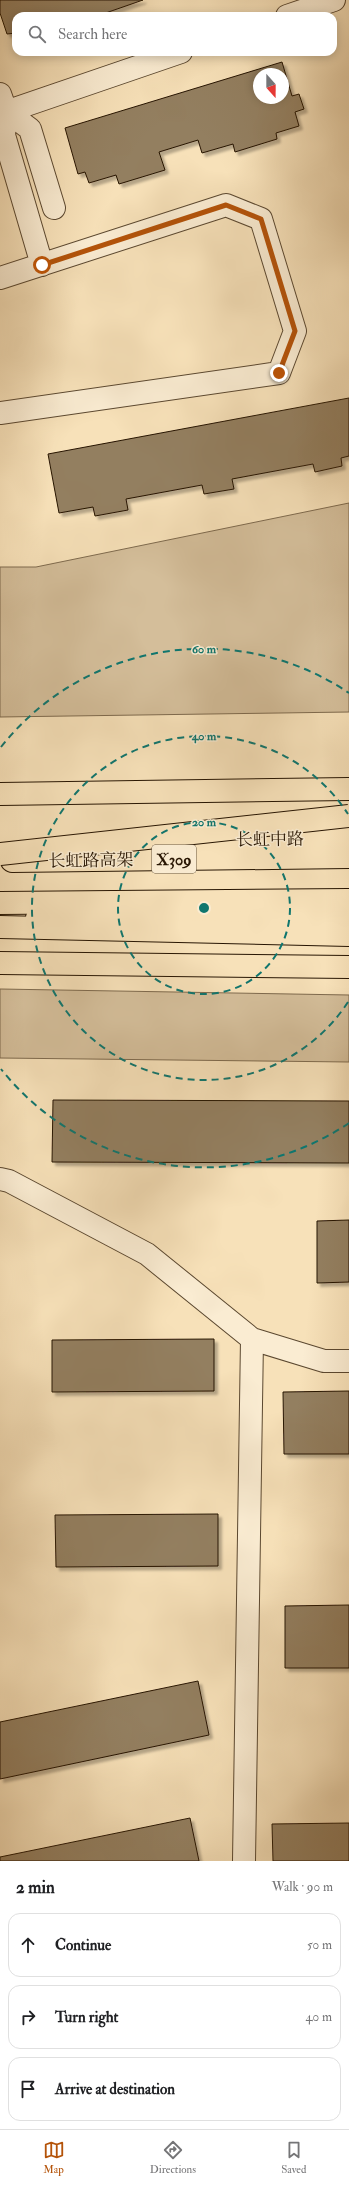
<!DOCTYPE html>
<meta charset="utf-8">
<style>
body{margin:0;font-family:"IM FELL Double Pica","Noto Serif SC",serif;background:#f2f2f2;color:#202124}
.compass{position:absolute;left:253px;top:68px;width:36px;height:36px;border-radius:50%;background:#fff;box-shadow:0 2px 10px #0003;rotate:159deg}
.stop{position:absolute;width:12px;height:12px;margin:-9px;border:3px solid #b45309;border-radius:50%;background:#fff}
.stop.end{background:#b45309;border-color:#fff;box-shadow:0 1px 4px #0008}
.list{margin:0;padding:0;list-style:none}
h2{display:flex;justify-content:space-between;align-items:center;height:52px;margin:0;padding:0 16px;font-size:17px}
h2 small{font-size:13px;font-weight:400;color:#757577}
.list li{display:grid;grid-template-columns:26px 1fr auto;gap:12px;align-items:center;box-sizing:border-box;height:64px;margin:0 8px 8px;padding:0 8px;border:1px solid #e0e0e0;border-radius:12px}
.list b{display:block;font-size:15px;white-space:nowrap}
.list em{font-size:13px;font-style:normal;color:#757577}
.icon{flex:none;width:22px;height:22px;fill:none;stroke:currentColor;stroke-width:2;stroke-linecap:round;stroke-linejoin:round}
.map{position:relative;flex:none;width:349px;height:1861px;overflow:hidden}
.search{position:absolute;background:#fff;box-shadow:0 2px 10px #0003;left:12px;right:12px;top:12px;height:44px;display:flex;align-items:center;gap:10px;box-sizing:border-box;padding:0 14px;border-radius:12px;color:#757577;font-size:15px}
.sheet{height:268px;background:#fff}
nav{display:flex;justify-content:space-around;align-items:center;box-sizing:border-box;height:56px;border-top:1px solid #e0e0e0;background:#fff;font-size:11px;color:#757577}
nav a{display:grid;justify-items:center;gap:2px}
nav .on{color:#b45309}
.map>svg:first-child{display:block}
.green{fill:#d4be9a;stroke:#7e6a4e}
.building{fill:#937f61;stroke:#271502;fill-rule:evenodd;filter:url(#shadow)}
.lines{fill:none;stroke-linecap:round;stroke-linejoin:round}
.minor-casing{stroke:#5b4830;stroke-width:24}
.major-casing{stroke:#271502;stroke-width:24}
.highway-casing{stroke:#271502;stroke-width:24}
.minor{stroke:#faecd2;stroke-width:22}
.major{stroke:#f7e1b9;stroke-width:22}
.highway{stroke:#f7e1b9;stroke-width:22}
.highway-bridge-casing{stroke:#271502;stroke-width:24;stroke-linecap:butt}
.highway-bridge{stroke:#f7e1b9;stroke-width:22}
.route{stroke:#b45309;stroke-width:5}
.ring{fill:none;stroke:#0f766e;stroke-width:2;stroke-dasharray:7 5}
.labels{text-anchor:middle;stroke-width:3;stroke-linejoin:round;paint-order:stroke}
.shield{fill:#faecd2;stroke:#665640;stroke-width:1}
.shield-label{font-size:16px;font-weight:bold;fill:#271502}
.street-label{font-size:17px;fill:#271502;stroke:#faecd2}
.centre{fill:#0f766e;stroke:#faecd2;stroke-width:2}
.ring-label{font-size:12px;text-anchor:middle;font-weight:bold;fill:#0f766e;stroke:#faecd2;stroke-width:3;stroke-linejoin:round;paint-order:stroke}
</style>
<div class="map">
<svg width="349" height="1861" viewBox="0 0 349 1861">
<defs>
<filter id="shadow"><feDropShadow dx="3.5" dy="3.5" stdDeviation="1" flood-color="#0004"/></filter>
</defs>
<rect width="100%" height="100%" fill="#f7e1b9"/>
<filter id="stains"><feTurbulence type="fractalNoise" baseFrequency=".005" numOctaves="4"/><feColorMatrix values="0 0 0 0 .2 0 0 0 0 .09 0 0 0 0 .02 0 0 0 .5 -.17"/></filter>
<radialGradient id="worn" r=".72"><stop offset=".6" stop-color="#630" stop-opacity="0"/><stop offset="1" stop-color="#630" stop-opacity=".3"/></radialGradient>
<path class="green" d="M349 503V712L0 717V567H36Z
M0 989 349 995V1062L0 1058Z"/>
<path class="building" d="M0 0H143L97 16H16V33L7 34 0 13Z
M282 62 292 96 299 94 304 109 295 112 299 126 276 133 277 139 235 152 233 144 202 153 198 140 159 152 165 170 119 184 116 175 89 183 85 172 78 174 65 128ZM259 74H283V98H259Z
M349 398V456L341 458 342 466 315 472 313 464 232 479 234 489 204 494 202 485 126 499 128 510 95 516 93 507 59 513 48 454Z
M53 1100 349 1101V1163L52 1162Z
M349 1220V1282L317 1283V1221Z
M214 1339V1391L52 1392V1340Z
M349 1391V1454H284L283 1392Z
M218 1514V1566L56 1567 55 1515Z
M349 1605V1668H285V1606Z
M198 1681 209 1735 0 1779V1722Z
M190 1818 199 1861H0V1857Z
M349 1823V1861H273L272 1824Z"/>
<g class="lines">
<g class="minor-casing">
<path id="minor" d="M287 16 334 0
M0 94 6 111 4 135 42 265
M6 111 30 129 54 208
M0 114 181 52
M0 278 226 205 261 219 295 331 279 373 0 413
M0 1179 9 1181 147 1254 252 1339 324 1361H349
M244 1861 252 1339"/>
</g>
<g class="major-casing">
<path id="major" d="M0 794 349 789
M194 841 349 837
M37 918 349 917
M0 963 349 967"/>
</g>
<g class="highway-casing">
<path id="highway" d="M12 861 349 857
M0 903 349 900
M0 927 349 935"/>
</g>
<use href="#minor" class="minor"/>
<use href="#major" class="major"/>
<use href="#highway" class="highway"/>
<g class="highway-bridge-casing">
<path id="highway-bridge" d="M0 854 349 816"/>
</g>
<use href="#highway-bridge" class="highway-bridge"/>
</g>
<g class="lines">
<path class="route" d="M42 265 226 205 261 219 295 331 279 373"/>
</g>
<g class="ring">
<circle cx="204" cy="908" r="86"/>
<path d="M348 1002A172 172 0 1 1 348 814"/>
<path d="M349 1123A259 259 0 0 1 1 1069M1 747A259 259 0 0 1 349 693"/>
</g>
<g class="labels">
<rect class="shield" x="152" y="845" width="44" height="28" rx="3"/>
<g class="shield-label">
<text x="174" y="865">X309</text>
</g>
<g class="street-label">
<text transform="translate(270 839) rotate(-1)" y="6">长虹中路</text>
<text transform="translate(91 860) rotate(-1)" y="6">长虹路高架</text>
</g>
</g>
<circle cx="204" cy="908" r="6" class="centre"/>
<g class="ring-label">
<text x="204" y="653">60 m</text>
<text x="204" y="740">40 m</text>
<text x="204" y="826">20 m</text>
</g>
<rect width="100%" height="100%" filter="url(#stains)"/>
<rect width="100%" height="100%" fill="url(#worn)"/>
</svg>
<svg class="compass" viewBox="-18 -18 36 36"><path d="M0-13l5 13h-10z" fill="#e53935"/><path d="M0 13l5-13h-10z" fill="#757577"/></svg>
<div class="stop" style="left:42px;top:265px"></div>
<div class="stop end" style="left:279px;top:373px"></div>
<div class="search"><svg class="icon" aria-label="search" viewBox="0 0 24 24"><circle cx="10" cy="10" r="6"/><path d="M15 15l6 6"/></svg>Search here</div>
</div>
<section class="sheet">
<h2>2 min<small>Walk · 90 m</small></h2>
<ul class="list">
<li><svg class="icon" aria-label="ahead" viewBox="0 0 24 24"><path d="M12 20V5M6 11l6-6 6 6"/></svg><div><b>Continue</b></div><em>50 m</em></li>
<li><svg class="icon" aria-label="right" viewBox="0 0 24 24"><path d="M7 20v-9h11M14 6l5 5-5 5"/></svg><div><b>Turn right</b></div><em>40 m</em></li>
<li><svg class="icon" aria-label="arrive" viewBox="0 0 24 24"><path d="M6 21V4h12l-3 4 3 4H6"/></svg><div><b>Arrive at destination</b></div></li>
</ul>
</section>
<nav>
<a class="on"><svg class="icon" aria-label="map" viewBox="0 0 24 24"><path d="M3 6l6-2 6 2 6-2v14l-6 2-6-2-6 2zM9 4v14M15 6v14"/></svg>Map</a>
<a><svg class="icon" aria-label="directions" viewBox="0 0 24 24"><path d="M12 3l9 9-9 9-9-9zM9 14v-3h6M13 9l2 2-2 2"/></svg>Directions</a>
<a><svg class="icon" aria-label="saved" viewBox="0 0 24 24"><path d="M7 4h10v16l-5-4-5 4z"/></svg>Saved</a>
</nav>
